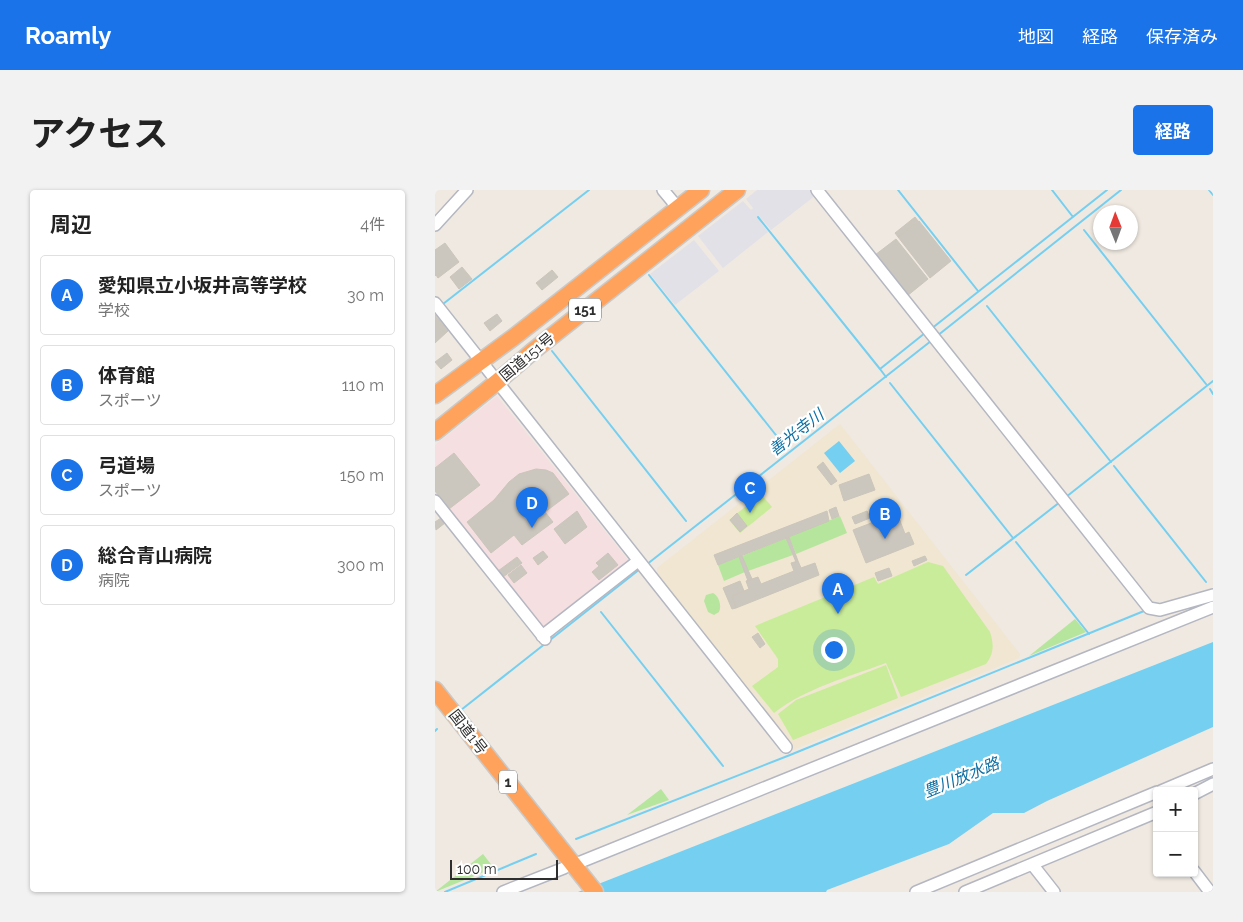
<!DOCTYPE html>
<html lang="ja">
<meta charset="utf-8">
<style>
body{margin:0;font-family:Raleway,"Noto Sans JP",sans-serif;background:#f2f2f2;color:#222}
.controls{position:absolute;right:15px;bottom:15px;display:grid;overflow:hidden;border-radius:5px;box-shadow:0 1px 4px #0004}
.controls button{width:45px;height:45px;display:grid;place-items:center;padding:0;border:0;border-bottom:1px solid #e0e0e0;background:#fff;color:#222;font:25px sans-serif}
.compass{position:absolute;left:658px;top:15px;width:45px;height:45px;border-radius:50%;background:#fff;box-shadow:0 1px 4px #0004;rotate:359deg}
.scale{position:absolute;left:15px;bottom:12px;width:108px;box-sizing:border-box;padding-left:5px;border:2px solid #2e2e2e;border-top:0;font-size:14px;line-height:18px;white-space:nowrap;color:#2e2e2e;-webkit-text-stroke:4px #fff;paint-order:stroke}
.you{position:absolute;left:398px;top:459px;width:18px;height:18px;margin:-12px;border:4px solid #fff;border-radius:50%;background:#1a73e8;box-shadow:0 0 0 8px #1a73e833}
.badge{display:grid;place-items:center;width:32px;height:32px;border-radius:50%;background:#1a73e8;color:#fff;font-size:16px;font-weight:700}
.pin{position:absolute;translate:-50% -41px;filter:drop-shadow(0 1px 2px #0008)}
.pin::after{content:'';position:absolute;top:26px;width:18px;height:15px;background:inherit;clip-path:polygon(0 0,100% 0,50% 100%)}
.list{margin:0;padding:0;list-style:none}
h2{display:flex;justify-content:space-between;align-items:center;height:65px;margin:0;padding:0 20px;font-size:21px}
h2 small{font-size:16px;font-weight:400;color:#767676}
.list li{display:grid;grid-template-columns:32px 1fr auto;gap:15px;align-items:center;box-sizing:border-box;height:80px;margin:0 10px 10px;padding:0 10px;border:1px solid #e0e0e0;border-radius:5px}
.list b{display:block;font-size:19px;white-space:nowrap}
.list p{margin:0;font-size:16px;white-space:nowrap;color:#767676}
.list em{font-size:16px;font-style:normal;color:#767676}
.map{position:relative;flex:none;width:778px;height:702px;overflow:hidden;border-radius:5px}
header{display:flex;align-items:center;gap:30px;box-sizing:border-box;height:70px;padding:0 25px;background:#1a73e8;color:#fff}
header strong{font-size:24px}
nav{display:flex;gap:28px;margin-inline-start:auto;font-size:18px}
.intro{display:flex;align-items:center;justify-content:space-between;box-sizing:border-box;height:120px;padding:0 30px}
h1{margin:0;font-size:35px}
.button{padding:12px 22px;border-radius:5px;background:#1a73e8;color:#fff;font-size:18px;font-weight:700}
main{display:flex;gap:30px;padding:0 30px}
aside{flex:1;background:#fff;border-radius:5px;box-shadow:0 1px 4px #0004}
.map>svg:first-child{display:block}
.industrial{fill:#e3e1e8}
.education{fill:#f0e6d1}
.medical{fill:#f5dfe0}
.green{fill:#b6e59e}
.pitch{fill:#c9ec9a}
.water{fill:#75cff0}
.lines{fill:none;stroke-linecap:round;stroke-linejoin:round}
.stream{stroke:#75cff0;stroke-width:2}
.building{fill:#cbc7bf;stroke:#cbc5ba}
.minor-casing{stroke:#b4b7c1;stroke-width:14}
.highway-casing{stroke:#c9c9c9;stroke-width:19}
.minor{stroke:#fff;stroke-width:11}
.highway{stroke:#ffa35c;stroke-width:16}
.labels{text-anchor:middle;stroke-width:4.5;stroke-linejoin:round;paint-order:stroke}
.shield{fill:#fff;stroke:#6d6d6d;stroke-width:1}
.shield-label{font-size:14px;font-weight:bold;fill:#2e2e2e}
.street-label{font-size:15px;fill:#2e2e2e;stroke:#fff}
.water-label{font-size:16px;font-style:italic;fill:#0d6fa3;stroke:#fff}
</style>
<header>
<strong>Roamly</strong>
<nav><a>地図</a><a>経路</a><a>保存済み</a></nav>
</header>
<div class="intro"><h1>アクセス</h1><a class="button">経路</a></div>
<main>
<aside>
<h2>周辺<small>4件</small></h2>
<ul class="list">
<li><span class="badge">A</span><div><b>愛知県立小坂井高等学校</b><p>学校</p></div><em>30 m</em></li>
<li><span class="badge">B</span><div><b>体育館</b><p>スポーツ</p></div><em>110 m</em></li>
<li><span class="badge">C</span><div><b>弓道場</b><p>スポーツ</p></div><em>150 m</em></li>
<li><span class="badge">D</span><div><b>総合青山病院</b><p>病院</p></div><em>300 m</em></li>
</ul>
</aside>
<div class="map">
<svg width="778" height="702" viewBox="0 0 778 702">
<rect width="100%" height="100%" fill="#efe9e1"/>
<path class="industrial" d="M322 0H376L381 5 336 40 324 26 322 27 333 42 288 78 263 46 308 11 316 20 318 18 311 9Z
M259 50 284 81 240 115 215 84Z"/>
<path class="education" d="M405 234 585 464 584 468 358 560 222 383V378Z"/>
<path class="medical" d="M62 206 194 371 108 440 0 306V255Z"/>
<path class="green" d="M405 326 412 343 361 364 354 347Z
M351 348 358 365 313 381 307 366Z
M304 367 310 382 289 391 283 375Z
M278 403C284 406 287 416 284 422L279 425 273 422 269 411 271 405Z
M640 429 651 442 594 466Z
M226 599 234 610 192 625Z
M48 664 59 678 0 702Z"/>
<path class="pitch" d="M326 304 337 317 305 343 294 330Z
M493 372 508 376 555 442C559 454 559 464 551 474L466 507 451 473C413 487 371 498 339 523L317 496 343 477V469L320 436 439 387 443 394Z
M451 475 463 508 358 550 343 524 361 510Z"/>
<path class="water" d="M404 251 420 271 405 283 389 263Z
M778 452V537L612 611 589 623H558L514 654 392 700 391 702H143Z"/>
<g class="lines">
<path class="stream" d="M463 0 543 101
M617 0 638 27
M774 0 778 5
M323 27 445 179
M649 40 771 194
M214 85 348 254
M8 114 154 0
M552 116 676 272
M496 139 672 0
M502 146 686 0
M117 161 251 331
M451 187 445 179 490 143
M455 193 578 348
M775 199 778 204
M679 276 771 392
M631 307 778 191
M581 352 654 444
M211 375 496 151
M531 385 625 312
M166 422 288 576
M115 450 205 379
M26 520 111 453
M0 541 2 539
M141 649 355 565 709 421
M10 702 101 664"/>
</g>
<path class="building" d="M480 27 483 31 463 47 460 43Z
M484 31 516 71 495 88 463 47Z
M461 49 493 89 472 106 440 65Z
M10 53 24 72 3 88 1 85 0 86V60Z
M27 77 37 89 24 99 15 87Z
M117 80 123 87 107 100 101 93Z
M62 124 67 131 55 141 49 133Z
M0 125 13 141 0 153Z
M12 163 17 170 6 179 0 172Z
M19 263 45 295 14 319 0 301V278Z
M388 272 402 291 396 295 382 277Z
M101 279 111 280 118 283 134 304 110 322 118 332 87 355 79 345 56 363 32 332 59 310 74 292 84 284Z
M434 284 440 300 409 311 404 295Z
M454 312 457 318 437 326 435 319Z
M401 317 404 326 397 329 394 320Z
M142 321 152 337 130 354 119 339Z
M392 321 394 331 283 375 279 365Z
M432 321 435 328 420 334 417 327Z
M302 323 312 336 305 342 295 330Z
M462 323 470 344 474 342 479 354 431 373 418 340Z
M6 328 10 333 1 340 0 332Z
M354 347 363 371 361 372 351 348Z
M108 361 113 367 103 375 98 368Z
M173 363 183 375 164 390 157 382 164 376 161 373Z
M307 366 317 389 313 391 304 367Z
M490 366 492 370 479 376 477 371Z
M82 367 87 373 68 387 63 381Z
M363 371 366 378 380 373 384 385 301 418 297 406 314 399 311 391 323 387 326 394 359 381 356 373Z
M86 375 92 383 79 393 73 385Z
M454 378 457 386 443 391 440 383Z
M305 391 309 401 297 406 301 418 297 419 288 398Z
M323 443 330 454 325 458 317 447Z"/>
<g class="lines">
<g class="minor-casing">
<path id="minor" d="M228 0 243 18
M382 0 714 418 725 420 778 405
M0 35 32 0
M0 113 351 557
M0 311 110 449
M107 446 203 371
M726 601 778 579
M759 604 778 594
M597 674 619 702
M138 675 778 417
M759 681 775 702
M68 702 129 678
M481 702 722 602
M530 702 722 622"/>
</g>
<g class="highway-casing">
<path id="highway" d="M0 205 79 147 266 0
M0 242 62 192 98 161 302 0
M0 500 160 702"/>
</g>
<use href="#minor" class="minor"/>
<use href="#highway" class="highway"/>
</g>
<g class="labels">
<g class="shield">
<rect x="134" y="108.5" width="32" height="23" rx="4"/>
<rect x="64" y="580.5" width="18" height="23" rx="4"/>
</g>
<g class="shield-label">
<text x="150" y="125">151</text>
<text x="73" y="597">1</text>
</g>
<g class="street-label">
<text transform="translate(92 167) rotate(-40)" y="5">国道151号</text>
<text transform="translate(33 542) rotate(52)" y="5">国道1号</text>
</g>
<g class="water-label">
<text transform="translate(361 242) rotate(-38)" y="6">善光寺川</text>
<text transform="translate(526 587) rotate(-22)" y="6">豊川放水路</text>
</g>
</g>
</svg>
<div class="controls">
<button>+</button>
<button>−</button>
</div>
<svg class="compass" viewBox="-18 -18 36 36"><path d="M0-13l5 13h-10z" fill="#e53935"/><path d="M0 13l5-13h-10z" fill="#767676"/></svg>
<div class="scale">100 m</div>
<div class="you"></div>
<div class="pin badge" style="left:403px;top:424px">A</div>
<div class="pin badge" style="left:450px;top:349px">B</div>
<div class="pin badge" style="left:315px;top:323px">C</div>
<div class="pin badge" style="left:97px;top:338px">D</div>
</div>
</main>
